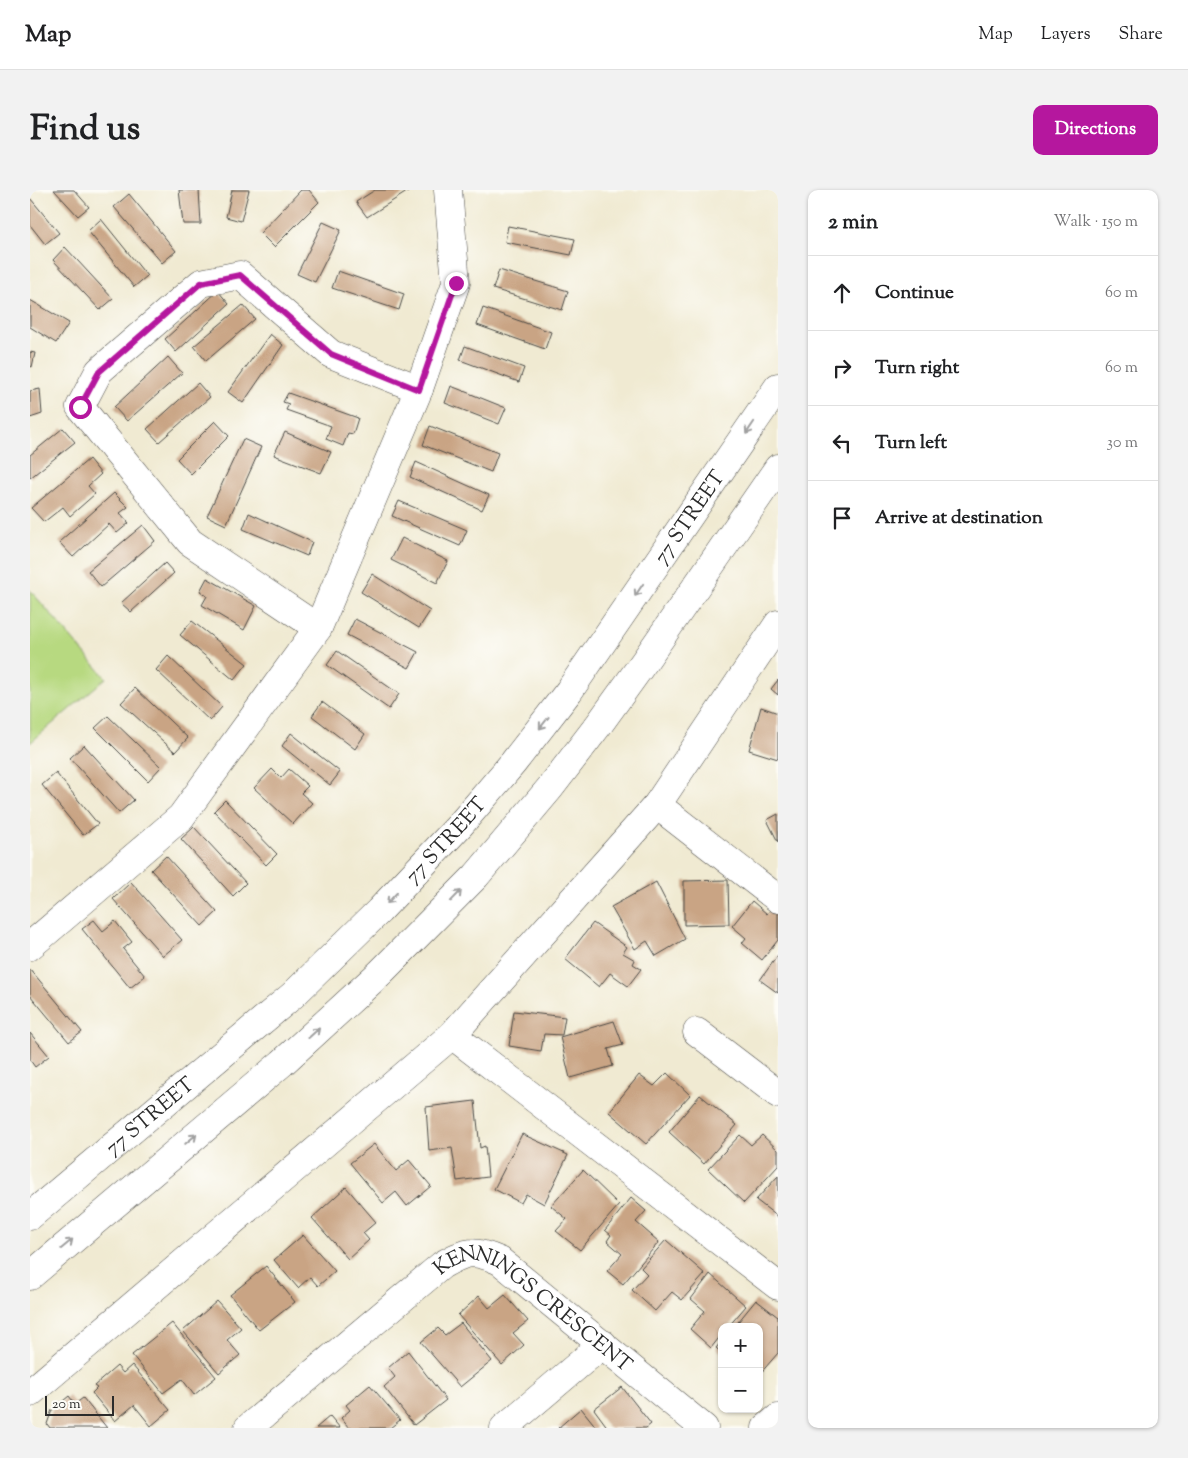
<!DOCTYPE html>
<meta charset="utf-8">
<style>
body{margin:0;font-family:"Sorts Mill Goudy",serif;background:#f2f2f2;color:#202124}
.controls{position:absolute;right:15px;bottom:15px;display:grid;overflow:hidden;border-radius:10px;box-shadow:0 1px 4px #0004}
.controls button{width:45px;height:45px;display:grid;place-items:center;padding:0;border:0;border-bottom:1px solid #e0e0e0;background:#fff;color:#202124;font:25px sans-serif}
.scale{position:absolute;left:15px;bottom:12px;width:69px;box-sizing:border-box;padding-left:5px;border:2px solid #2b2b2b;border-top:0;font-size:14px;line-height:18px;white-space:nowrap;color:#2b2b2b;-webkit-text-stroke:4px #fdfcf7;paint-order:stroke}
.stop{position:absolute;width:15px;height:15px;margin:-11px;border:4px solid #b5179e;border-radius:50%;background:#fff}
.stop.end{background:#b5179e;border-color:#fff;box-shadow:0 1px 5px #0008}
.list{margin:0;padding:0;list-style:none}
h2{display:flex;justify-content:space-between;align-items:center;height:65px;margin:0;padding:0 20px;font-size:21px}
h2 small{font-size:16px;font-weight:400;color:#757577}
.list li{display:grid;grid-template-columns:32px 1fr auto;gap:15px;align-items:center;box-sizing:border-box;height:75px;padding:0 20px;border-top:1px solid #e0e0e0}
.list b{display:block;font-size:19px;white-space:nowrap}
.list em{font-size:16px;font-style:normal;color:#757577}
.icon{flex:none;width:28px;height:28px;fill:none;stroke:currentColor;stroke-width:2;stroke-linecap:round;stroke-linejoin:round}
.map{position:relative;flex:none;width:748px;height:1238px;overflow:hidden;border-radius:10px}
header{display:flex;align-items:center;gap:30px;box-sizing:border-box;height:70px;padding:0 25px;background:#fff;border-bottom:1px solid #e0e0e0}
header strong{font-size:24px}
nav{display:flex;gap:28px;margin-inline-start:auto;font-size:18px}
.intro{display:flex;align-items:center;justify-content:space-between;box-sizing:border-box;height:120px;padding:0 30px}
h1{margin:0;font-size:35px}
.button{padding:12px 22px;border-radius:10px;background:#b5179e;color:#fff;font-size:18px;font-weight:700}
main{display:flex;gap:30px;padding:0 30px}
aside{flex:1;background:#fff;border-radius:10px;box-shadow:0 1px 4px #0004}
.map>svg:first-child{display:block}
.green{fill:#b7d980;stroke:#718256}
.building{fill:#c9a484}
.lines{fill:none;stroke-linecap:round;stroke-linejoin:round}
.minor-casing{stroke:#494844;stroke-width:29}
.major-casing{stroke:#494844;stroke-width:29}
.minor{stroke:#fff;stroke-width:28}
.major{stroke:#fff;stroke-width:28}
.oneway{stroke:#a0a0a0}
.route{stroke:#b5179e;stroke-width:6}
.labels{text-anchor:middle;stroke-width:4.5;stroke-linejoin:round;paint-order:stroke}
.street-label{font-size:21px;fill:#2b2b2b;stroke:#fdfcf7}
</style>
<header>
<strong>Map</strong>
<nav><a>Map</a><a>Layers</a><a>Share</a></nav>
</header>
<div class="intro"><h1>Find us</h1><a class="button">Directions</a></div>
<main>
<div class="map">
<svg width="748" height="1238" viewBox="0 0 748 1238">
<rect width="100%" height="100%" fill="#fdfcf7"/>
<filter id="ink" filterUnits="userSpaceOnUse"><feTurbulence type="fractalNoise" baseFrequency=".02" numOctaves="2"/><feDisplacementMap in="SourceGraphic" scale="10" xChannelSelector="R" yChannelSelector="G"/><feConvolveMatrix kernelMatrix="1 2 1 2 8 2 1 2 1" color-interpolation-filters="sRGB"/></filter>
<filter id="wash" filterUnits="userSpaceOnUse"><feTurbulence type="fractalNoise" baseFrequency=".0096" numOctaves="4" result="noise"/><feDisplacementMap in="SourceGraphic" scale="20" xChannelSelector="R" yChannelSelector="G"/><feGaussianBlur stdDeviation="1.12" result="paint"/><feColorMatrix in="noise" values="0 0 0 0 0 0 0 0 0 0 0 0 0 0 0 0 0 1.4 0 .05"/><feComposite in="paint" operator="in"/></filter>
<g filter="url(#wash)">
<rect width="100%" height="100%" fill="#f0ead2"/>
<path class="green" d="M0 400 76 488 0 553Z"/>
<g id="blocks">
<path class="building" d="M24 0H44L59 17 48 26Z
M149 0H169L171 34H153Z
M202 0H219L211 31 196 27Z
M271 0H279L289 12 244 57 230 43Z
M345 0H380L337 27 326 12Z
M99 4 146 61 132 73 84 17Z
M0 8 29 43 15 54 0 35Z
M71 29 117 86 104 97 58 41Z
M293 32 311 40 285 92 267 84Z
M478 36 545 49 541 65 475 52Z
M35 57 83 109 70 120 23 70Z
M469 80 538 101 532 120 463 99Z
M308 81 374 104 369 120 302 98Z
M188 101 199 114 146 162 135 149Z
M0 110 39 133 26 153 0 137Z
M213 115 225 129 176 171 164 156Z
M453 118 521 142 515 159 447 135Z
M240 144 253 155 213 213 198 202Z
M435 156 494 178 489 192 430 170Z
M0 162 5 163 2 177 0 176Z
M138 167 152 183 97 231 84 217Z
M168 193 180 207 129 252 117 239Z
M421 196 476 218 469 234 415 213Z
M10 199 12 224 0 228V201Z
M258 203 328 228 323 244 318 243 313 256 296 249 301 236 256 220 259 214 253 212Z
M185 231 199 246 161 284 147 269Z
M400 236 468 263 461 282 393 255Z
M33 238 45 252 0 288V265Z
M255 242 301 262 291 283 244 265Z
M213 249 231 257 196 335 177 326Z
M59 269 71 284 58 296 65 304 40 326 33 317 14 332 1 318Z
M386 272 459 305 452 320 380 287Z
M84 303 98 317 90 323 99 333 87 343 79 334 43 367 29 352Z
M369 311 437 340 430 356 362 326Z
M219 323 282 352 277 366 213 339Z
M113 335 125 351 71 397 58 381Z
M372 348 418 371 407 393 361 370Z
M135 373 144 383 101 422 91 413Z
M342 384 400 421 389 438 331 402Z
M177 388 226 416 214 440 172 415 177 406 170 401Z
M325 429 388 462 379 478 317 445Z
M162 431 217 474 204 490 150 445Z
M307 461 369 504 359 519 297 475Z
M138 466 192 517 180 531 126 480Z
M748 490V505L741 499Z
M105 498 158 548 145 562 91 513Z
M292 512 335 544 325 559 282 526Z
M731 517 748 523V569L719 560Z
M78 526 131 577 118 591 65 538Z
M261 543 310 582 300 595 252 556Z
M54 555 104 610 89 623 40 568Z
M242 579 251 588 259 579 278 596 271 603 282 613 263 634 224 598Z
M26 583 68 634 53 645 12 595Z
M195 610 247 664 236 675 184 621Z
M748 624V652L737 630Z
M164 637 216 693 203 706 151 649Z
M136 666 187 722 172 736 121 680Z
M698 690 699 734 654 735V691Z
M101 692 152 750 133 766 83 709Z
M626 692 655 749 626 766 617 751 605 759 581 717Z
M722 711 737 724 743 717 748 721V750L732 770 712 753 716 748 702 736Z
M64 730 73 741 85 731 102 752 93 759 115 786 100 798 52 739Z
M563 733 597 757 593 763 605 770 603 774 611 779 598 796 580 783 569 797 535 769Z
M748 765V803L730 790Z
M0 779 52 842 39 852 0 805Z
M484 821 535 827 532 845 514 844 511 861 479 856Z
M584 831 593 855 578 859 583 876 540 888 530 847Z
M0 843 19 866 5 877 0 870Z
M637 883 660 905 616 954 579 922 609 885 624 896Z
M670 905 707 935 674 974 639 942Z
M445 911 450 958 455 956 458 987 427 991 422 958 399 961 396 917Z
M492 944 538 965 514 1014 496 1004 491 1013 464 999Z
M710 945 721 955 732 945 748 960V976L714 1013 678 979Z
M344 954 366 981 379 970 401 996 377 1016 366 1002 353 1013 320 973Z
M553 980 589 1015 550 1060 526 1041 537 1029 521 1016Z
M748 986V1027L726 1010Z
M316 997 346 1032 333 1043 339 1050 318 1069 282 1028Z
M601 1008 616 1021 606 1032 629 1052 593 1094 577 1081 592 1064 577 1051 581 1045 575 1040Z
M273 1045 305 1081 288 1096 280 1087 268 1098 244 1070Z
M636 1050 675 1084 652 1110 642 1102 625 1121 602 1100 617 1084 611 1078Z
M236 1076 265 1112 229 1140 200 1105Z
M680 1084 716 1116 698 1137H692V1144L681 1158 660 1139 675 1121 661 1109Z
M475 1105 498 1131 483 1143 494 1155 472 1175 428 1125 449 1106 459 1118Z
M726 1110 748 1127V1163L729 1185V1137H704Z
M187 1111 211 1138 197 1150 210 1165 189 1183 153 1141Z
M142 1133 186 1187 164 1205 152 1189 133 1203 102 1165Z
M431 1133 462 1171 430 1197 391 1152 408 1138 415 1145Z
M692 1151V1163L686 1158Z
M378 1161 416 1210 384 1235 354 1197 365 1187 358 1178Z
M102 1175 140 1220 121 1236 104 1215 85 1231 62 1203 67 1198 64 1196 87 1176 93 1183Z
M340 1195 370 1230 360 1238H319L311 1228 320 1220 316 1215Z
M592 1197 621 1234 616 1238H578L564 1219Z
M39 1206 45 1214 53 1208 77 1238H20L17 1234 22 1220Z
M551 1218 567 1238H528Z
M300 1226 310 1238H286Z"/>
</g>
</g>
<g filter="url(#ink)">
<use href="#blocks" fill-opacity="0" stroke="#494844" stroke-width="1"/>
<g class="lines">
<g class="minor-casing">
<g id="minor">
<path d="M288 438 160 352 50 217 69 181 171 93 210 85 301 164 389 199"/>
<path d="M627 615 748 709"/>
<path d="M0 756 151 627 288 438 389 199 426 93 418 0"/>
<path d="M667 842 748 904"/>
<path d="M422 845 748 1096"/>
<path d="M0 1203 422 845 627 615 748 434"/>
<path id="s1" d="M218 1238 412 1075C436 1061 444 1059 470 1071L674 1238"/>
<path d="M474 1238 573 1154"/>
<path d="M736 1238 748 1228"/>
</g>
</g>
<g class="major-casing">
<g id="major">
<path id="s2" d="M0 1026 263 805 349 721 430 635 483 573 539 501 748 197"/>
<path d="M0 1086 252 873 350 783 446 686 520 598 570 533 614 472 748 278"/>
</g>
</g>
<use href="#minor" class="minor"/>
<use href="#major" class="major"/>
</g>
<defs><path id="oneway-shaft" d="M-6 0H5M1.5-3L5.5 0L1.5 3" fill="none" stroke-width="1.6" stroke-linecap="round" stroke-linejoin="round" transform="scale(1.25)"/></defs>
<g class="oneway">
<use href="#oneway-shaft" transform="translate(720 238) rotate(124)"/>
<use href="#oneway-shaft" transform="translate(609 400) rotate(124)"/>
<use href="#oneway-shaft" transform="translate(514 533) rotate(128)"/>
<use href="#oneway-shaft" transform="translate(426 706) rotate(-46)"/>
<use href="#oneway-shaft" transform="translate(362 708) rotate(133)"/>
<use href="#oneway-shaft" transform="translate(284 843) rotate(-42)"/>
<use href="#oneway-shaft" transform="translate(161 949) rotate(-40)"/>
<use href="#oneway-shaft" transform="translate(37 1054) rotate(-40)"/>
</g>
</g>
<g class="lines" filter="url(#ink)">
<path class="route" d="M50 217 69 182 171 93 210 85 301 164 389 200 426 93"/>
</g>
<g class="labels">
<g class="street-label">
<text dy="7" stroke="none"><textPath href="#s2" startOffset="966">77 STREET</textPath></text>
<text dy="7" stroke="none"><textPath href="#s2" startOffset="561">77 STREET</textPath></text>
<text dy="7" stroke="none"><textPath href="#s2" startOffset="156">77 STREET</textPath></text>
<text dy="7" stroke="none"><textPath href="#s1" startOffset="364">KENNINGS CRESCENT</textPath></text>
</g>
</g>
</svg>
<div class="controls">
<button>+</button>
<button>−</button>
</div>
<div class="scale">20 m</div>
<div class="stop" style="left:50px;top:217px"></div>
<div class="stop end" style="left:426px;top:93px"></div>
</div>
<aside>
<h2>2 min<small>Walk · 150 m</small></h2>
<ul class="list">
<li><svg class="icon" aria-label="ahead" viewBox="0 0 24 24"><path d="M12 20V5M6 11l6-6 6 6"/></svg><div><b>Continue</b></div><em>60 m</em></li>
<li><svg class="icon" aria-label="right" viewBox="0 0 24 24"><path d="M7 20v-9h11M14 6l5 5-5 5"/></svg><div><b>Turn right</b></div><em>60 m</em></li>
<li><svg class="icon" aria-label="left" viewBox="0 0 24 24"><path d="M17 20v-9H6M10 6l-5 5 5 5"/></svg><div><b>Turn left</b></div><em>30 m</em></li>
<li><svg class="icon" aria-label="arrive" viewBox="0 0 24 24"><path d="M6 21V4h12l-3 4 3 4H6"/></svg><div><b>Arrive at destination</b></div></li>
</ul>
</aside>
</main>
